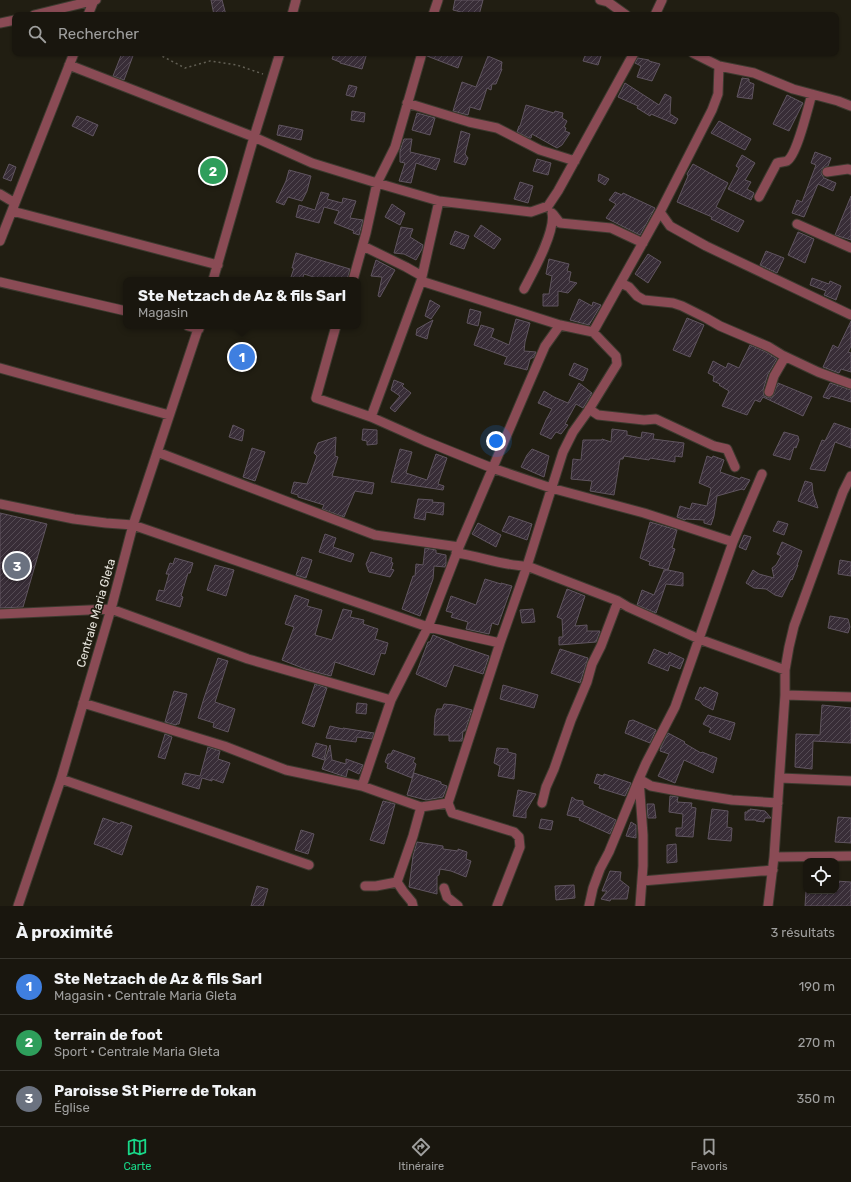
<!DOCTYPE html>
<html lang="fr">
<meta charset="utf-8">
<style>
body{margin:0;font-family:Rubik,sans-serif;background:#221f17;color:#f1f3f6}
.controls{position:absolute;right:12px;bottom:12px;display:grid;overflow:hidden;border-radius:8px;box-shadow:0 1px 3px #0004}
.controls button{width:36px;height:36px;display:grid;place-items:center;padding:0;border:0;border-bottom:1px solid #37352e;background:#19160e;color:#f1f3f6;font:20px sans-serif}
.you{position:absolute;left:496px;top:441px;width:14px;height:14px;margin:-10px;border:3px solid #fff;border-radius:50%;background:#1a73e8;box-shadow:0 0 0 6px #1a73e833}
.badge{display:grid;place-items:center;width:26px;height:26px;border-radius:50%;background:#18d989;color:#fff;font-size:13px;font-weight:700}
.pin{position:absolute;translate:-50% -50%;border:2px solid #fff;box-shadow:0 1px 4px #0006}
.popup{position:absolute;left:123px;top:277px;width:238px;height:52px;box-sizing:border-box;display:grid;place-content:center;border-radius:8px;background:#19160e;filter:drop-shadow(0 1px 3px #0005);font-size:13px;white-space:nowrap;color:#9f9f9e}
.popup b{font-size:15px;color:#f1f3f6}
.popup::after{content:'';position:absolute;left:50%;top:100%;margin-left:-8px;border:8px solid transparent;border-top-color:#19160e}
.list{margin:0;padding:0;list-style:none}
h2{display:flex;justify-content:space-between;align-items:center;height:52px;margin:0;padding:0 16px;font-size:17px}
h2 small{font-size:13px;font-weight:400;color:#9f9f9e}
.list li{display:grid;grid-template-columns:26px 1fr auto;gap:12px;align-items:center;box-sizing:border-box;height:56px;padding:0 16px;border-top:1px solid #37352e}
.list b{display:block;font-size:15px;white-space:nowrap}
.list p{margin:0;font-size:13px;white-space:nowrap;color:#9f9f9e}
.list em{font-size:13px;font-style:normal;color:#9f9f9e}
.icon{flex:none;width:22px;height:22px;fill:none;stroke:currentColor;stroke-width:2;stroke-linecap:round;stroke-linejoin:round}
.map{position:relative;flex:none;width:851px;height:906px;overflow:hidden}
.search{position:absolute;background:#19160e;box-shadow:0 1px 3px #0004;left:12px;right:12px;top:12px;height:44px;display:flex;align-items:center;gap:10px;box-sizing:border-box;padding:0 14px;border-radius:8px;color:#9f9f9e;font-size:15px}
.sheet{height:220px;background:#19160e}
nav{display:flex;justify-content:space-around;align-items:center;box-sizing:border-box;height:56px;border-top:1px solid #37352e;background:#19160e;font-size:11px;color:#9f9f9e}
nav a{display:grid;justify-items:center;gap:2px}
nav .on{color:#18d989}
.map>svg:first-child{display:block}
.building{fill:url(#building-hatch);stroke:#605560}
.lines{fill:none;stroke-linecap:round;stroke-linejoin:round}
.minor-casing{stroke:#3d3a2f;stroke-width:11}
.path{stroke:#636055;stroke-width:1.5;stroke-dasharray:2 3;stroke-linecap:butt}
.minor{stroke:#8a4b55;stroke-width:9}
.labels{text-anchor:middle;stroke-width:3.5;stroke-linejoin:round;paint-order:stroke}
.street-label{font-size:12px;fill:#eae8e0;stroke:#211e12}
</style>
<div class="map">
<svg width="851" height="906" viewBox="0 0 851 906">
<defs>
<pattern id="building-hatch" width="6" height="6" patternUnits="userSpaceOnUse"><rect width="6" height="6" fill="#382d37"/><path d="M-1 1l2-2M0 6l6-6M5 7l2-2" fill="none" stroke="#554b54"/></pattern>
</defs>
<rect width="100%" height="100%" fill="#211e12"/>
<path class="building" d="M211 0H222L226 15H214Z
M455 0H483L479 15H473L453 10Z
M122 53H134L124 80 113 76Z
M334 53H367L362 69 340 63V62L332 59Z
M428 53H458L463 54 458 68 427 56Z
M586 53H602L598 65 583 61Z
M488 56 502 62 501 69H502L496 84H492L491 90 487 88 480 110 470 107 468 115 453 111 462 82 476 87Z
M638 58 649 60V61L660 64 652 81 637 77 641 66 635 63Z
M742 78 749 79V82L754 84 752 99 737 97Z
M625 83 659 105 665 94 671 97 670 114 678 119 675 124 651 114 650 116 637 108 638 106 618 97Z
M349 85 357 87 354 97 346 95Z
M787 95 803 103 789 131 773 124Z
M526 105 554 113 555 111 563 113 562 118 567 121 564 127 566 128 565 131 570 133 562 145 557 148 532 134 531 138H529L517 132 519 126H520Z
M352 111 365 113 364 122 351 120Z
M417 113 435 118 430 135 412 130Z
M77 116 98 125 93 136 72 126Z
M719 121 751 139 745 150 711 133Z
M279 125 303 130 301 140 277 135Z
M461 131 470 134 465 154 468 158 465 165 454 162Z
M404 139H412L410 152 440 159 436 170 416 163 411 183 399 181 405 163 400 162V151Z
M815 152 831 158 828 166 823 168 821 173 824 178 836 183 833 191 818 184 804 217 792 213 797 200 802 202 816 165 811 163Z
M742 155 755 163 745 180 751 182 747 189 754 193 751 200 728 189 739 168 736 166Z
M537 159 551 163 548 175 533 171Z
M9 164 16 167 11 181 3 178Z
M693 164 728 183 716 207 744 221 738 232 711 219 712 217 677 202 688 176 687 174Z
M289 170 311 176 307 191 302 201 288 197 284 205 276 202 286 181Z
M599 174 609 179 605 185 598 181Z
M520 182 533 186 528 203 514 199Z
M321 192 329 194 327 199 342 203 343 198 356 201 350 218 363 220 359 235 353 233 354 231 334 223 339 211 324 207 319 223 296 217 299 205 315 210Z
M615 192 622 195 623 193 655 208 640 235 606 218 616 204 609 200Z
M851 196V240L835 235Z
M392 204 405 213 400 225 385 217Z
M481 225 501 239 494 249 474 236Z
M401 227 413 229 410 237 423 245 422 249 416 260 404 254 394 253Z
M455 231 469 236 464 249 450 244Z
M798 232 814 239 805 263 788 255Z
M766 251 784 258 777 273 760 265Z
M296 253 350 269 347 280H323L304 274 302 280H290L294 268H292Z
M648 254 661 262 648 283 635 274Z
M549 259 569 264 567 271 571 272 569 281 577 283 568 293 558 291V306H543V294H549L552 276 546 274Z
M376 260 395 270 380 297 378 296 382 277 371 276Z
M812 278 829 284 830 281 841 286 836 300 824 295 826 291 810 285Z
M579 299 592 306 593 302 601 305 589 325 570 320Z
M430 300 440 306 431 319 425 316Z
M470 309 481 312 478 326 467 323Z
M687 318 704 325 690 357 673 350Z
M516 319 530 323 525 342 524 351 536 352 534 357 530 359 527 370 504 364 507 357 474 345 481 325 494 329 491 337 509 345Z
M433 320 429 330 427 339 416 335 417 329Z
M851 321V346L848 352 851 353V372L841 369 839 373 823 367 833 345 838 348Z
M750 345 766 352 777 359 768 374 763 390 764 396 770 398 773 396 778 383 812 397 803 416 763 397 760 402 755 400 747 415 722 406 729 391 719 385 720 384 713 381 714 376 708 373 713 361 726 368 728 363 739 368Z
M574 363 588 369 583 381 569 375Z
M394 380 404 384 402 386 411 393 395 412 390 408 400 396 391 390Z
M579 383 592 393 583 408 576 404 565 424 568 425 561 434 556 432 551 439 540 434 546 420 552 409 538 403 544 391 554 397 568 403Z
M830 383 851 390V402L831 396 829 399 823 397Z
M834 423 851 429V448L835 442 825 471 810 469 822 440 825 441Z
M233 425 244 430 242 441 229 437Z
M363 429 377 430V444L367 445V441L362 440Z
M612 429 627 431V435L641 438 642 432 654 434 653 439 684 443 682 457 675 456V462L650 458 649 460 624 456 623 459H620L614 495 590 491 592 481 571 479 573 459 581 460 583 440H602V439L611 442Z
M784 432 798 436 799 440 796 448 794 447 790 460 773 455Z
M336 437 335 456 338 457 332 476 374 483 372 494 355 491 344 517 322 509 324 505 298 497V495L291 493 294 482 307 484 317 456 314 453 318 443Z
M252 448 265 452 255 481 243 477Z
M400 449 412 452 406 473 427 480 436 454 447 458 438 484 444 486 443 490 391 482Z
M532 449 549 456 544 477 521 467 527 455Z
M707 456 712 458 713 456 724 460 720 472 740 479 741 477 750 480 744 490 742 489 717 496 714 516 711 525 704 523V520L686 519 685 520 677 517 680 506 690 509 692 503 707 506 711 488 699 483Z
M805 481 812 483 813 493 818 508 798 501Z
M418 499 433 500 432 502 444 503 443 515 426 512 425 520 414 518Z
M0 513 47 524 23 607 0 608Z
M509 516 532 524 527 540 502 531Z
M778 521 788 524 784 535 773 531Z
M650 522 677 530 672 548 675 549 668 570 683 573V586L666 584 656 613 637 605 642 590 654 595 664 570H668L649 565 650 562 640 558Z
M478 523 501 535 496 547 472 534Z
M325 534 336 538 333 547 354 554 351 562 319 552Z
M744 535 751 537 746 550 739 547Z
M782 542 802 551 797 565H798L792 580 791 579 782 597 775 595 766 589 754 588 746 583 753 570 759 574 774 578 772 568 776 565 781 556 777 554Z
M425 548 436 550V553L446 555V564L445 567 434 566 433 579 420 616 402 609 413 576H415L416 564 423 565Z
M371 552 392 558 391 562 393 563 391 569 394 570 390 577 369 572 366 564Z
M302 557 312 560 306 578 296 575Z
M175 558 193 563 190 573H188L181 596 183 597 180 607 156 600 159 590 164 591 169 574H166L170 563 173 564Z
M840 560 851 562V576L838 574Z
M215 565 234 570 226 596 207 590Z
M485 579 501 584V583L512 586 498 625 492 623 489 634 466 629 468 622 451 617 453 613 446 611 451 596 476 605Z
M567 589 585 596 575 626 587 625V631H600L596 642 559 645V637H563L562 619 557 617Z
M295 595 309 600 307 606 322 610 315 635 332 640 343 609 352 611 350 617 364 620 363 624 378 629 375 639 388 643 385 654 381 653 374 675 335 662 331 676 305 669 282 660 294 627 285 624Z
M533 609 535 622 522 623 520 610Z
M830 616 848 619 850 627 848 633 828 628Z
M433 635 462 647 489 656 483 674 454 665 446 687 416 674 428 642H430Z
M560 649 588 658 580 683 551 673Z
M654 649 668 655 669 652 684 659 680 669 670 665 668 671 648 663Z
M218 658 228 661 215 702 235 709 228 732 213 727 214 723 198 718 204 698Z
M315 684 327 688 314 727 302 723Z
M503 685 538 695 534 708 500 699Z
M700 687 703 689 704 687 718 693 713 710 703 705 700 701 695 699Z
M174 691 187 694 179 724H177L176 725 165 722Z
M357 703 367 704 366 714 356 713Z
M444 704 454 705 472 710 465 731H463L462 741H449V735H434L435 716 437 709H442Z
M822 705 851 708V743L813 741 812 769 795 767 796 734 820 735Z
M708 715 735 723 730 740 709 732 711 728 703 724Z
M633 720 656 730 650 743 625 733 629 721Z
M330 726 343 729V728L374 733 372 739 357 737 356 742 326 738Z
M668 733 685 742 684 743 701 753 702 752 717 758 713 773 684 760 675 783 658 776 669 754 660 751 661 747Z
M165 734 172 737 165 759 158 757Z
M316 743 327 746 324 760 312 756Z
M330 745 332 760 346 764V759L363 765 359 774 348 769 346 777 322 769Z
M208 747 220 751 218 759 230 763 223 783 212 779V781L202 778 199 789 182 784 185 773 200 776Z
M497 748 508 749V752L516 754 514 779 498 776 500 766 494 763Z
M393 750 415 758 413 762 416 764 412 778 387 768 388 764 385 762 388 754H391Z
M414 773 441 782V784L447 786 443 797 426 800 407 795Z
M597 774 603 776 604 774 631 783 625 796 599 788 600 785 594 783Z
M518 790 536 794 526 811V818L513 816Z
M670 796 678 797 677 802 692 803 691 807 696 808 693 837 676 836V828H682L683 814 669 812Z
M572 797 576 800 583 801V805L616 820 610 834 579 820 580 818 567 815Z
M383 801 395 804 384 844 370 840Z
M647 804H654L656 818H648Z
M712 809 728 811 727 827 732 828 731 841 708 839Z
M750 809 765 811 771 818H765L764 822 756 821V820H745V812H748V810L750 811Z
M838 817 851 818V843L835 842Z
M103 818 120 824 121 822 132 826 122 855 111 851V850L94 844Z
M541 819 553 821 551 830 539 828Z
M631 822 636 825V838L626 836Z
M301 830 314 834 308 854 295 850Z
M417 842 443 846V849L458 851V849L467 852 466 859 471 861 466 877 451 871 440 869 439 875 437 876V894L409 887 413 856Z
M676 844 677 862 667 863V845Z
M610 871 621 872 620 880 629 887 627 899H611L610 901 601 899 607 891H602Z
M836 881 851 882V906H805L806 891H836Z
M574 885 575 898 556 900 555 886Z
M257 886 268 889 263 906H251Z"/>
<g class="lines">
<g class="minor-casing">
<path id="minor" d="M600 0 608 2 626 15
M34 15 96 0
M88 15 94 0
M292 15 296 0
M433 15 438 0
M655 15 662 0
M0 23 15 20
M693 53 719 66 754 73 793 89 838 101 851 106
M69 65 254 137 312 163 377 183 439 201 531 212 548 206 558 191 634 53
M407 103 469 122 497 128 540 150 575 161
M827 172 848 169 851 170
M0 194 15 203
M759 197 777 163C780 162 784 162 787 161 797 155 808 107 812 94
M12 211 218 265
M660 212 670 226 706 246 851 315
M553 214 560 223 611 228 643 243
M797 224 851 248
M0 241 74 53
M363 246 406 267 422 276
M213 280 254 137 280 53
M353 280 366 233 377 183 395 147 422 53
M421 281 560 325 593 332 616 356 617 364 588 411 573 432 563 452 527 566 500 643 448 803 452 813 514 832 519 837 520 847 497 906
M0 282 126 311
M621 283 629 287 637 296 644 300 673 303 682 306 706 318 720 326 769 347 782 355 818 372 851 384
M524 289C533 272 556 231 552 213
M188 326 199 329
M336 326 316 398 371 417 425 441 492 468 551 488 644 513 733 542
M593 332 660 212 712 110 718 94 719 66
M0 368 169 415
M769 392 774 376 785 357
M589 409 598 415 644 420 656 419 714 446 727 449 735 467
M371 417 421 281 439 201
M157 452 375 535 459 547
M0 504 74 519 106 523 133 525 428 627 500 643
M456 553C480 556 503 566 527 566L618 601 628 607 699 639 785 670
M0 614 111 609 248 659 391 700
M785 695 851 697
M83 703 224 746 286 770 362 786 421 807 448 803
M780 778 851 781
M61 779 309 865
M362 786 391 700 428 627 459 547 526 390 545 346 560 325
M542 803 546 787 554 769 571 720 587 682 592 664 601 646 618 601
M774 857 851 856
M642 881 773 870
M397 882 413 836 421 807
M397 882 403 891 412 902 413 906
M365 886H376L397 882
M444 888 447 897 458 906
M18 906 61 779 111 609 133 525 199 326
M589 906 593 888 600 869 609 852 639 779 651 786 694 794 732 800 778 803
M640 906 643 866V835L639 779 646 763 675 707 733 542 762 474
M768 906 774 857 785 695V670L789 647 794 626 843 492 851 476"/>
</g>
<path class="path" d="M158 54 185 68 210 61 237 65 263 74"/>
<use href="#minor" class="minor"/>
</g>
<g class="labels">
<g class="street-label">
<text transform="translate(96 613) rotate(-74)" y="4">Centrale Maria Gleta</text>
</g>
</g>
</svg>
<div class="controls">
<button><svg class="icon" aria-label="locate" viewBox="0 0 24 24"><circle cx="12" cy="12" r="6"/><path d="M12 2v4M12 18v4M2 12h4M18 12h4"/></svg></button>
</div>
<div class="you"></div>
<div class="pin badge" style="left:242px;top:357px;background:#3f7fe0">1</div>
<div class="popup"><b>Ste Netzach de Az &amp; fils Sarl</b>Magasin</div>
<div class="pin badge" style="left:213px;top:171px;background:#2e9e5b">2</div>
<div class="pin badge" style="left:17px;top:566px;background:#6b7280">3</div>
<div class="search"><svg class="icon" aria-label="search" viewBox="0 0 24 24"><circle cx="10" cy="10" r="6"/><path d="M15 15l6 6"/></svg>Rechercher</div>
</div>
<section class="sheet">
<h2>À proximité<small>3 résultats</small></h2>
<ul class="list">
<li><span class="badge" style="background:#3f7fe0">1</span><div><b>Ste Netzach de Az &amp; fils Sarl</b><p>Magasin · Centrale Maria Gleta</p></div><em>190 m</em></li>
<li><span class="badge" style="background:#2e9e5b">2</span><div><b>terrain de foot</b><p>Sport · Centrale Maria Gleta</p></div><em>270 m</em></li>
<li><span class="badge" style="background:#6b7280">3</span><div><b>Paroisse St Pierre de Tokan</b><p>Église</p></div><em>350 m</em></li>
</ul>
</section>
<nav>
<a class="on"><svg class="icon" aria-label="map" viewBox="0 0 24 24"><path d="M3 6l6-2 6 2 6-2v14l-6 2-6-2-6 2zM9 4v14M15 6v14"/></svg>Carte</a>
<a><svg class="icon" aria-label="directions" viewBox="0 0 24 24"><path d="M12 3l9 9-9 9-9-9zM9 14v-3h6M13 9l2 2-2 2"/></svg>Itinéraire</a>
<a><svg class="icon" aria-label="saved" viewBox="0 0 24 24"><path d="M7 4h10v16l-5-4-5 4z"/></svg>Favoris</a>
</nav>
